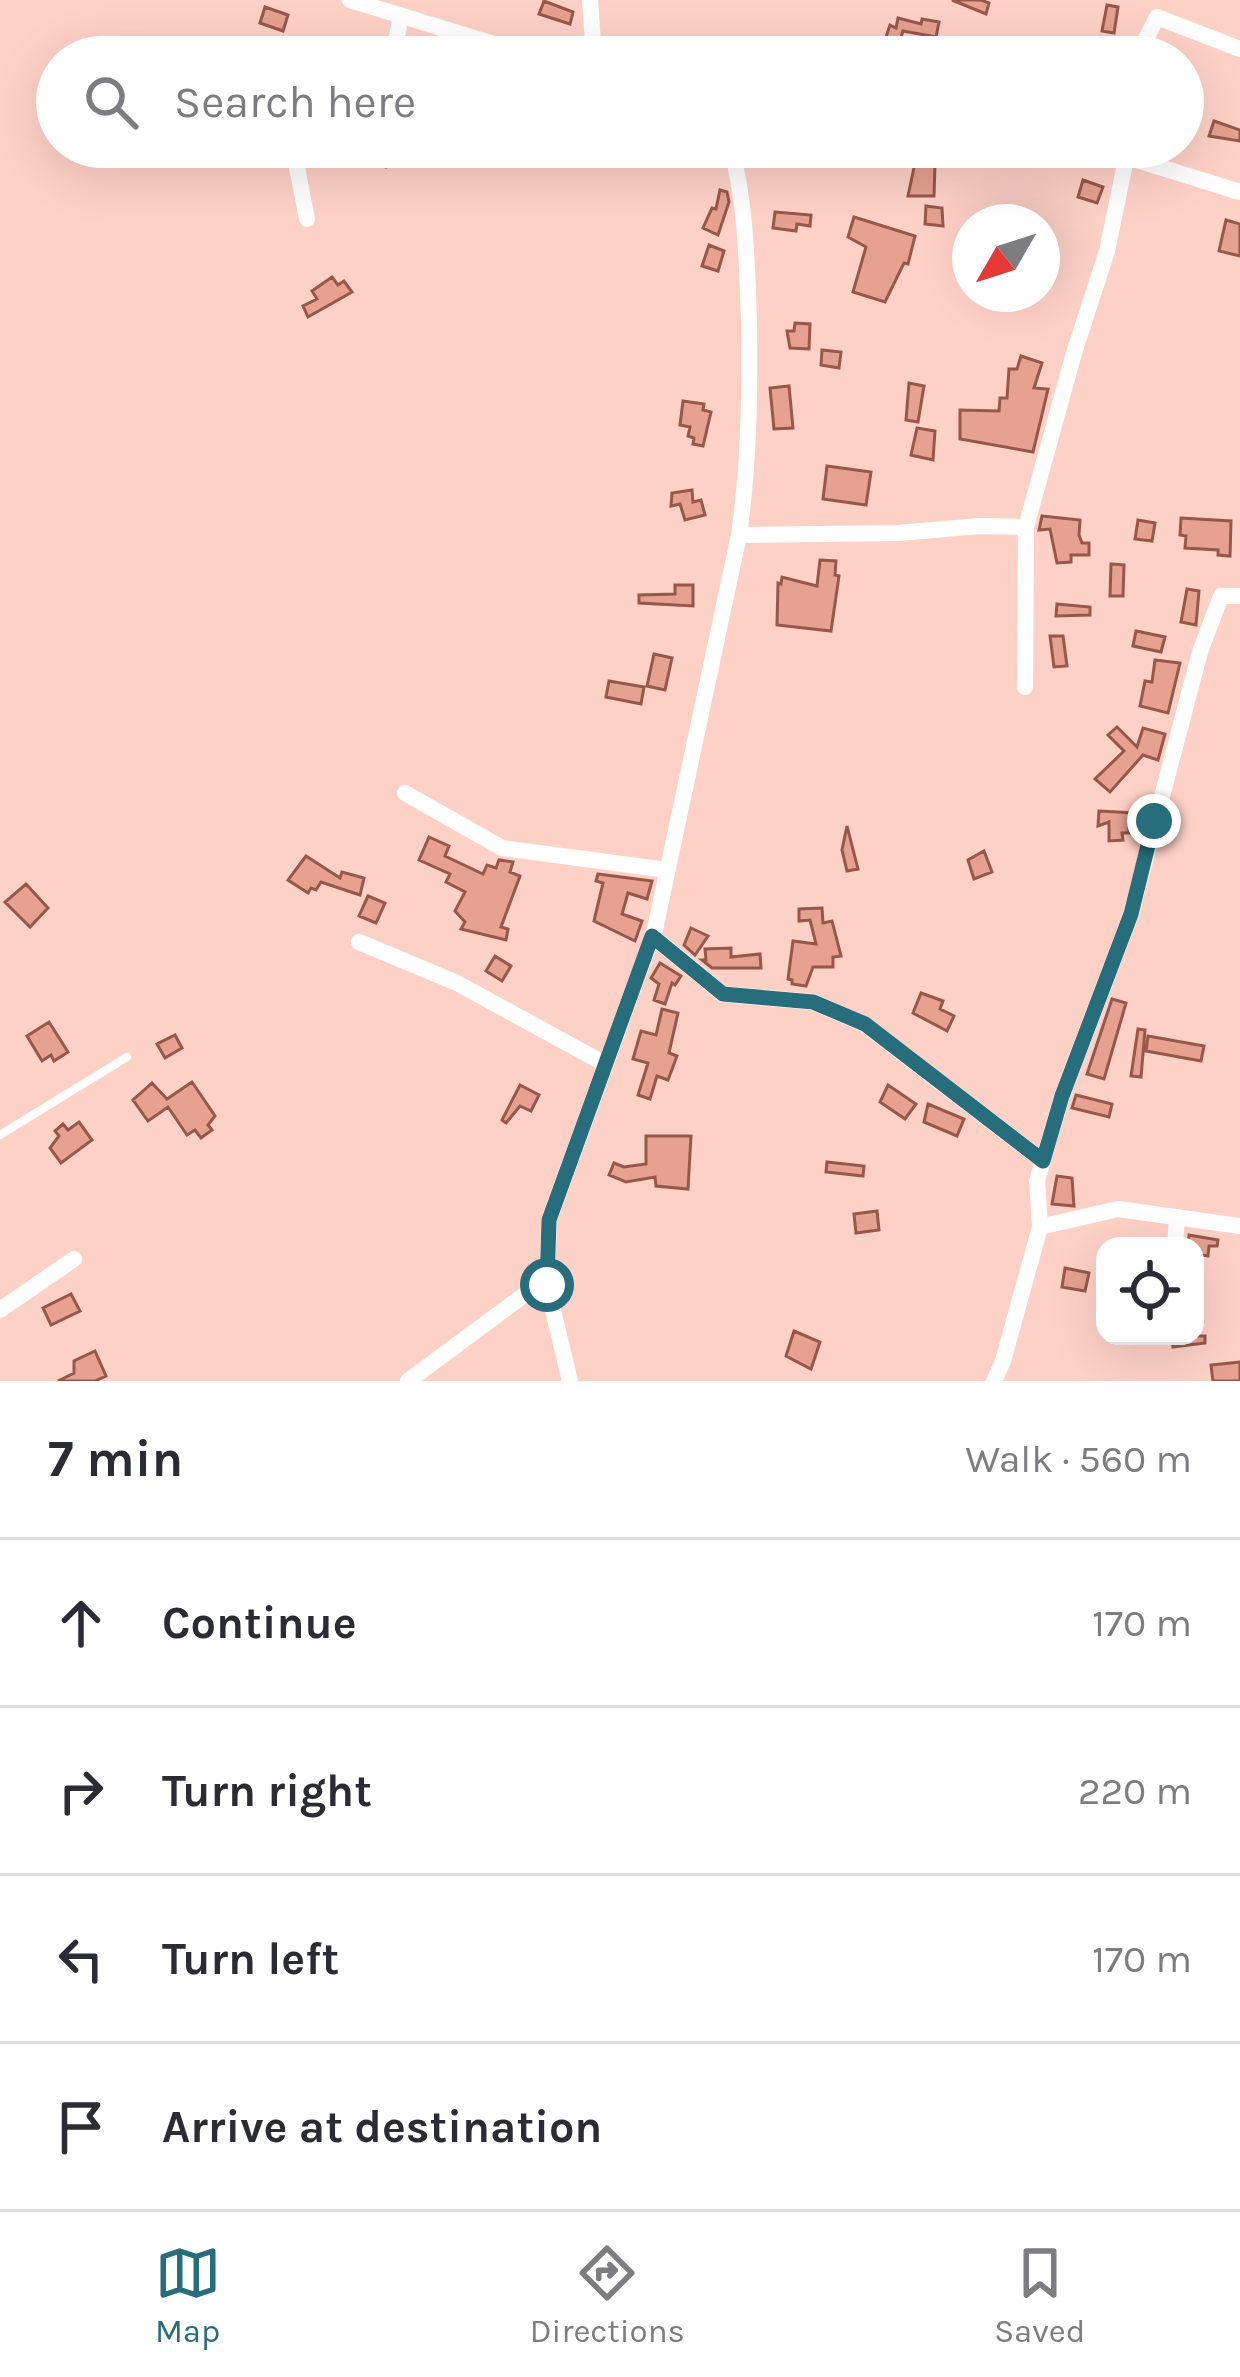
<!DOCTYPE html>
<meta charset="utf-8">
<style>
body{margin:0;font-family:Karla,sans-serif;background:#f7f7f7;color:#2b2b33}
.controls{position:absolute;right:36px;bottom:36px;display:grid;overflow:hidden;border-radius:24px;box-shadow:0 12px 48px #0002}
.controls button{width:108px;height:108px;display:grid;place-items:center;padding:0;border:0;border-bottom:3px solid #e1e1e2;background:#fff;color:#2b2b33;font:60px sans-serif}
.compass{position:absolute;left:952px;top:204px;width:108px;height:108px;border-radius:50%;background:#fff;box-shadow:0 12px 48px #0002;rotate:231deg}
.stop{position:absolute;width:36px;height:36px;margin:-27px;border:9px solid #276d7b;border-radius:50%;background:#fff}
.stop.end{background:#276d7b;border-color:#fff;box-shadow:0 3px 12px #0008}
.list{margin:0;padding:0;list-style:none}
h2{display:flex;justify-content:space-between;align-items:center;height:156px;margin:0;padding:0 48px;font-size:51px}
h2 small{font-size:39px;font-weight:400;color:#7c7c81}
.list li{display:grid;grid-template-columns:78px 1fr auto;gap:36px;align-items:center;box-sizing:border-box;height:168px;padding:0 48px;border-top:3px solid #e1e1e2}
.list b{display:block;font-size:45px;white-space:nowrap}
.list em{font-size:39px;font-style:normal;color:#7c7c81}
.icon{flex:none;width:66px;height:66px;fill:none;stroke:currentColor;stroke-width:2;stroke-linecap:round;stroke-linejoin:round}
.map{position:relative;flex:none;width:1240px;height:1381px;overflow:hidden}
.search{position:absolute;background:#fff;box-shadow:0 12px 48px #0002;left:36px;right:36px;top:36px;height:132px;display:flex;align-items:center;gap:30px;box-sizing:border-box;padding:0 42px;border-radius:66px;color:#7c7c81;font-size:45px}
.sheet{height:828px;background:#fff}
nav{display:flex;justify-content:space-around;align-items:center;box-sizing:border-box;height:168px;border-top:3px solid #e1e1e2;background:#fff;font-size:33px;color:#7c7c81}
nav a{display:grid;justify-items:center;gap:6px}
nav .on{color:#276d7b}
.map>svg:first-child{display:block}
.building{fill:#e6a190;stroke:#97584a;stroke-width:3}
.lines{fill:none;stroke-linecap:round;stroke-linejoin:round}
.service{stroke:#fff;stroke-width:8}
.minor{stroke:#fff;stroke-width:16}
.route{stroke:#276d7b;stroke-width:15}
</style>
<div class="map">
<svg width="1240" height="1381" viewBox="0 0 1240 1381">
<rect width="100%" height="100%" fill="#fed1c7"/>
<path class="building" d="M952 0H981L989 3 986 14Z
M544 1 573 12 570 24 539 14Z
M1107 5 1118 7 1114 33 1102 31Z
M265 7 288 15 283 31 260 23Z
M898 18 921 24 922 19 939 22 936 37 903 31 896 54 882 49 890 25 896 28Z
M1075 42 1111 56V57H1082L1071 52Z
M723 44 761 52 760 57H721Z
M1214 121 1240 130V141L1209 136Z
M382 147H411L414 161 386 167Z
M915 163 935 164 934 196H908Z
M1083 180 1103 187 1097 203 1078 197Z
M720 190 727 192 729 202 718 235 703 228 712 208 716 209Z
M926 206 942 208 943 226 925 224Z
M775 212 811 215 810 226 797 224 796 231 773 228Z
M854 217 915 236 908 264 904 263 885 302 853 292 866 247 848 237Z
M1226 220 1240 224V256L1219 251Z
M709 245 724 251 718 271 702 266Z
M332 277 338 285 344 281 352 292 308 317 303 306 317 299 312 291Z
M795 323 810 324 809 349 790 348 787 331H794Z
M822 350 841 352 839 368 821 365Z
M1021 356 1042 363 1034 388 1048 389 1033 452 960 439V410L999 411 1000 398H1007L1009 369H1017Z
M909 383 924 386 918 422 906 420Z
M789 386 793 428 774 429 770 388Z
M683 401 704 404 703 410 711 412 703 446 693 444 694 438 688 436 690 427 680 425Z
M917 428 935 431 933 460 911 455Z
M827 466 871 472 866 505 823 499Z
M692 490 693 502 701 500 705 515 685 520 680 504 671 506 672 493Z
M1042 516 1080 520 1079 535 1082 543H1089V555H1071V562L1057 563 1050 529 1039 530Z
M1181 518 1231 521 1230 556 1218 555V550L1185 548 1186 536 1180 535Z
M1138 520 1155 523 1152 541 1135 539Z
M820 560 836 561 835 575 839 576 831 631 777 625 778 583 781 584 782 577 817 586Z
M1111 564 1124 565 1123 596H1110Z
M675 585H693V606L639 603V595L675 594Z
M1187 589 1199 591 1196 625 1181 622Z
M1057 604 1090 607V615L1056 616Z
M1136 631 1165 637 1161 652 1133 646Z
M1050 636H1063L1067 666 1054 667Z
M654 654 672 658 665 690 647 686Z
M1155 660 1180 663 1168 713 1140 706 1145 681 1152 682Z
M609 681 644 687 641 704 606 697Z
M1117 727 1137 747 1143 728 1165 734 1158 760 1143 755 1110 792 1095 779 1124 751 1108 735Z
M1099 811 1135 813 1129 816V833H1122L1123 840 1109 841V822L1098 826Z
M847 826 858 869 847 871 842 850Z
M429 837 449 846 445 856 483 874 487 865 496 868 499 860 513 862 510 872 520 876 501 927 508 929 506 940 461 929 465 922 455 911 465 892 446 882 450 874 419 860Z
M984 851 992 872 974 879 968 860Z
M306 856 340 878 342 872 364 878 360 895 321 882 316 890 311 888 308 893 288 880Z
M598 874 652 881 647 899 628 893 622 914 642 921 635 941 594 921 603 883 596 881Z
M26 884 48 908 30 927 5 902Z
M368 896 385 903 376 923 359 916Z
M822 908 823 923 832 921 841 956 833 957V967H813L806 986 792 984V980L788 979 793 941 816 944 810 920 799 921V909Z
M691 928 708 936 695 955 684 945Z
M731 948V957L760 954 761 968H712L702 960H706L705 949Z
M495 956 511 966 502 981 486 971Z
M660 963 681 976 675 985 672 983 665 1004 654 1000 659 984 651 978Z
M921 993 943 1001 940 1009 954 1016 947 1031 913 1013Z
M1112 999 1126 1003 1104 1079 1087 1074Z
M662 1009 678 1013 669 1053 677 1056 668 1080 657 1076 650 1099 638 1095 648 1063 633 1059 641 1031 656 1035Z
M49 1022 68 1052 54 1061 51 1055 42 1061 27 1036Z
M1138 1029 1145 1030 1141 1077 1131 1076Z
M175 1035 182 1048 165 1058 157 1044Z
M1148 1036 1204 1046 1201 1061 1146 1051Z
M192 1082 215 1116 208 1125 212 1130 201 1138 195 1130 187 1135 168 1107 148 1121 133 1100 152 1083 167 1099Z
M520 1085 539 1095 531 1111 520 1106 506 1123 502 1120Z
M888 1085 916 1104 905 1119 880 1102Z
M1076 1095 1112 1104 1109 1117 1072 1108Z
M928 1104 964 1119 957 1136 924 1122Z
M79 1122 92 1140 61 1163 50 1148 59 1136 55 1131 63 1124 68 1130Z
M646 1136H691L688 1189 656 1186 655 1177 626 1182 609 1175 614 1163 624 1167 646 1164Z
M827 1162 864 1166 863 1176 826 1172Z
M1057 1176 1072 1178 1074 1206 1052 1204Z
M877 1211 879 1230 856 1233 854 1214Z
M1189 1235 1218 1240 1217 1246H1209L1208 1256 1195 1254V1246H1188Z
M1065 1268 1089 1273 1085 1291 1062 1287Z
M71 1294 80 1311 51 1325 43 1308Z
M794 1331 820 1342 811 1369 786 1356Z
M1172 1336H1205V1343L1173 1347Z
M95 1351 106 1376 95 1381H58L74 1373V1361Z
M1240 1362V1381H1213L1211 1365Z"/>
<g class="lines">
<path class="service" d="M0 1135 127 1057"/>
<path class="minor" d="M350 0 537 57
M590 0 594 57
M393 57 401 15
M471 57 475 38
M1137 57 1157 17 1240 49
M293 147 307 219
M922 147 926 152
M1095 147 1240 192
M739 535 898 533 980 526 1026 527
M1025 687 1026 527 1074 353 1107 251 1126 159
M405 793 502 848 667 870
M652 936 723 994 813 1002 864 1024 1043 1161
M359 942 457 983 605 1064
M1040 1227 1118 1209 1240 1226
M1175 1246 1177 1217
M0 1310 74 1259
M408 1381 547 1278
M570 1381 547 1285 549 1220 655 929 739 535C749 463 750 394 749 322 747 262 746 205 731 147
M994 1381 1003 1361 1040 1227 1037 1181 1062 1096 1131 914 1200 652 1221 596H1240"/>
</g>
<g class="lines">
<path class="route" d="M547 1285 549 1220 652 936 723 994 813 1002 865 1024 1043 1161 1062 1096 1131 914 1154 821"/>
</g>
</svg>
<div class="controls">
<button><svg class="icon" aria-label="locate" viewBox="0 0 24 24"><circle cx="12" cy="12" r="6"/><path d="M12 2v4M12 18v4M2 12h4M18 12h4"/></svg></button>
</div>
<svg class="compass" viewBox="-18 -18 36 36"><path d="M0-13l5 13h-10z" fill="#e53935"/><path d="M0 13l5-13h-10z" fill="#7c7c81"/></svg>
<div class="stop" style="left:547px;top:1285px"></div>
<div class="stop end" style="left:1154px;top:821px"></div>
<div class="search"><svg class="icon" aria-label="search" viewBox="0 0 24 24"><circle cx="10" cy="10" r="6"/><path d="M15 15l6 6"/></svg>Search here</div>
</div>
<section class="sheet">
<h2>7 min<small>Walk · 560 m</small></h2>
<ul class="list">
<li><svg class="icon" aria-label="ahead" viewBox="0 0 24 24"><path d="M12 20V5M6 11l6-6 6 6"/></svg><div><b>Continue</b></div><em>170 m</em></li>
<li><svg class="icon" aria-label="right" viewBox="0 0 24 24"><path d="M7 20v-9h11M14 6l5 5-5 5"/></svg><div><b>Turn right</b></div><em>220 m</em></li>
<li><svg class="icon" aria-label="left" viewBox="0 0 24 24"><path d="M17 20v-9H6M10 6l-5 5 5 5"/></svg><div><b>Turn left</b></div><em>170 m</em></li>
<li><svg class="icon" aria-label="arrive" viewBox="0 0 24 24"><path d="M6 21V4h12l-3 4 3 4H6"/></svg><div><b>Arrive at destination</b></div></li>
</ul>
</section>
<nav>
<a class="on"><svg class="icon" aria-label="map" viewBox="0 0 24 24"><path d="M3 6l6-2 6 2 6-2v14l-6 2-6-2-6 2zM9 4v14M15 6v14"/></svg>Map</a>
<a><svg class="icon" aria-label="directions" viewBox="0 0 24 24"><path d="M12 3l9 9-9 9-9-9zM9 14v-3h6M13 9l2 2-2 2"/></svg>Directions</a>
<a><svg class="icon" aria-label="saved" viewBox="0 0 24 24"><path d="M7 4h10v16l-5-4-5 4z"/></svg>Saved</a>
</nav>
